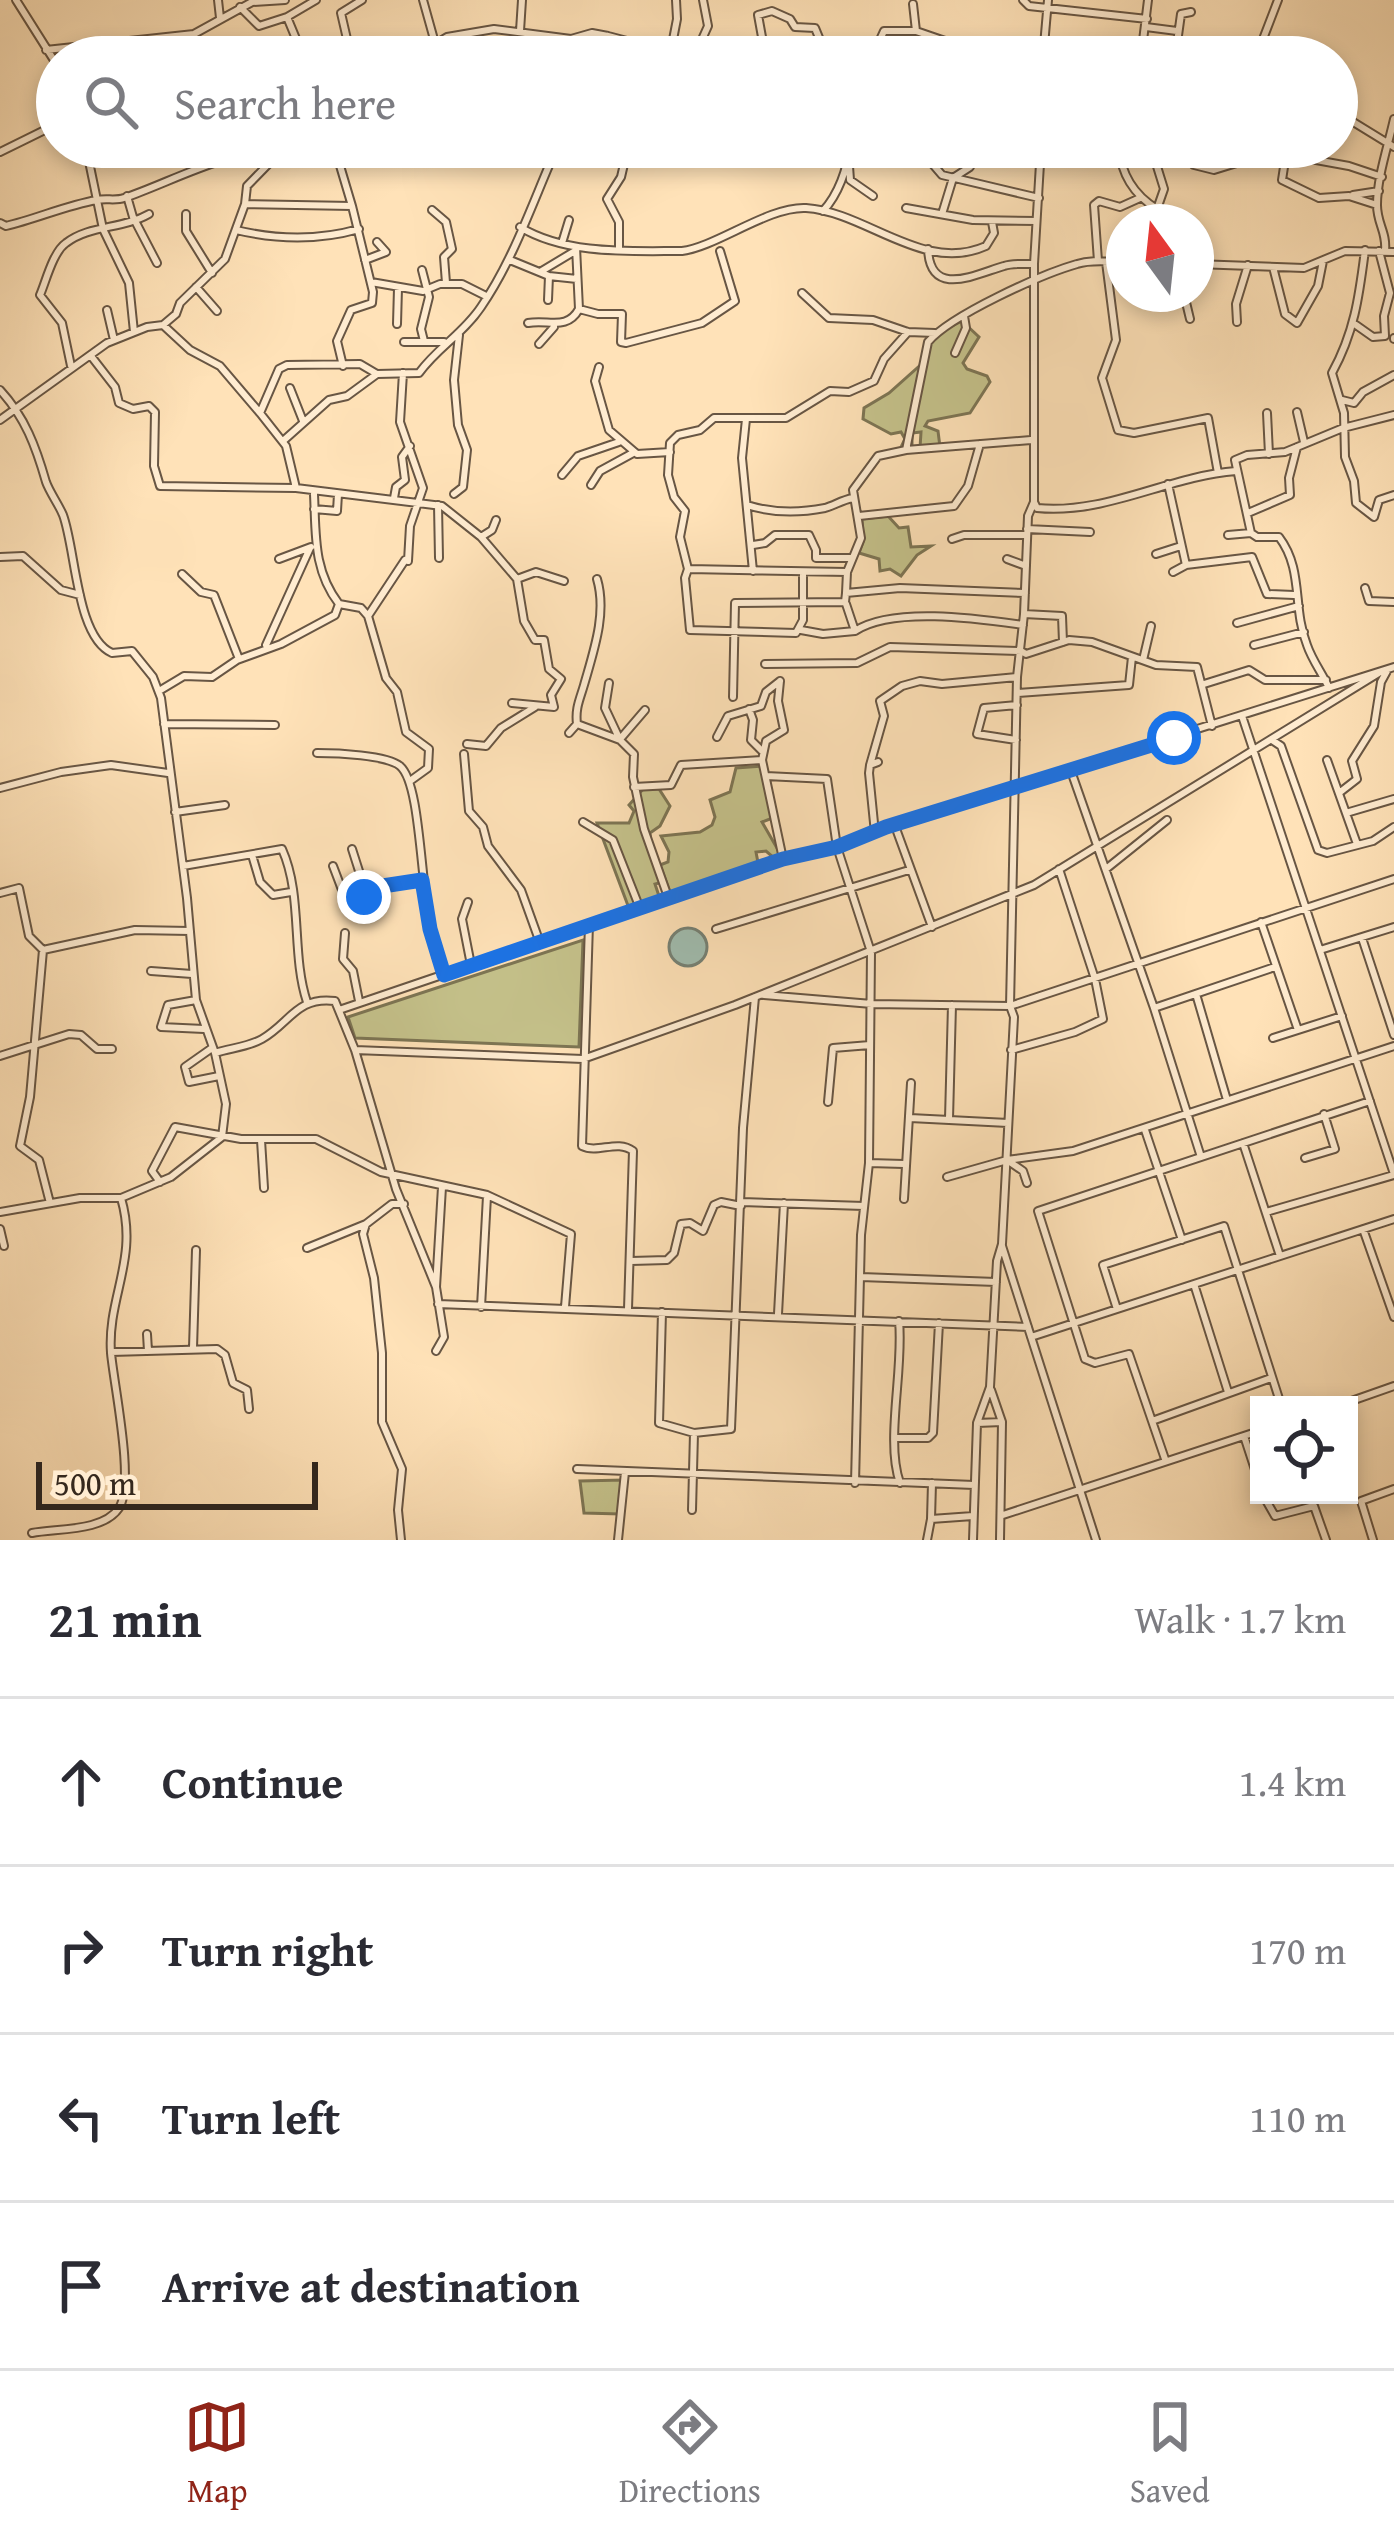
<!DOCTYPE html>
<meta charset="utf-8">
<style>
body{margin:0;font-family:"Gentium Book Plus",serif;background:#f7f7f7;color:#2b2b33}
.controls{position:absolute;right:36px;bottom:36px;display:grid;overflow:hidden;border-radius:0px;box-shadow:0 6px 18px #0003}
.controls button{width:108px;height:108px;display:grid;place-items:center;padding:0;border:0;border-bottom:3px solid #e1e1e2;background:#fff;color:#2b2b33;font:60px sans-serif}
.compass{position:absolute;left:1106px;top:204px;width:108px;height:108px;border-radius:50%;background:#fff;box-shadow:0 6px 18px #0003;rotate:345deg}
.scale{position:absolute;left:36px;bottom:30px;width:282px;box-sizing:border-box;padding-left:12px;border:6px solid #35281d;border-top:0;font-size:33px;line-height:42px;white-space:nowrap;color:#35281d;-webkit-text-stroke:9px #ffecd1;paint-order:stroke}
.stop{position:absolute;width:36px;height:36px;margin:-27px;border:9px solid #1a73e8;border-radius:50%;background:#fff}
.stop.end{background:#1a73e8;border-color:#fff;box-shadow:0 3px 12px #0008}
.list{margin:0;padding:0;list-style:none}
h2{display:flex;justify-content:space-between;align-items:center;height:156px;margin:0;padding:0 48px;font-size:51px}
h2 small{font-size:39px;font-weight:400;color:#7c7c81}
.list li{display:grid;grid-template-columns:78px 1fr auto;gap:36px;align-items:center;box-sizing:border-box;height:168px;padding:0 48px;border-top:3px solid #e1e1e2}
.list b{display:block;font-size:45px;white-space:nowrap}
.list em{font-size:39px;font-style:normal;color:#7c7c81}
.icon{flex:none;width:66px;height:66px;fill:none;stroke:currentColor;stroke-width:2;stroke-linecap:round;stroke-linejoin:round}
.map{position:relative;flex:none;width:1394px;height:1540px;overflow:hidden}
.search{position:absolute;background:#fff;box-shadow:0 6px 18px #0003;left:36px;right:36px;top:36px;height:132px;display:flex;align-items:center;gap:30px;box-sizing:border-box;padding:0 42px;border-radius:66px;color:#7c7c81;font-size:45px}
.sheet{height:828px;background:#fff}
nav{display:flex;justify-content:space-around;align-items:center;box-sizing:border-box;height:168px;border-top:3px solid #e1e1e2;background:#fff;font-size:33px;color:#7c7c81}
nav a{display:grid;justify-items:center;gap:6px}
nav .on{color:#8f2418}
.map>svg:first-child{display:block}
.green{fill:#c5c28b;stroke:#7d7554;stroke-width:3}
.water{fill:#a0bdb0;stroke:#758175;stroke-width:3}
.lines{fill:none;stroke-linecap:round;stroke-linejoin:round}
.minor-casing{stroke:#685644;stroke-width:10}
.minor{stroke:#ffecd1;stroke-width:6}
.route{stroke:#1a73e8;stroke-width:15}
</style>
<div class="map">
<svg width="1394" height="1540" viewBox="0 0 1394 1540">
<rect width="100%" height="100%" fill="#ffe2b8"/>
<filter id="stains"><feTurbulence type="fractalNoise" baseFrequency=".00167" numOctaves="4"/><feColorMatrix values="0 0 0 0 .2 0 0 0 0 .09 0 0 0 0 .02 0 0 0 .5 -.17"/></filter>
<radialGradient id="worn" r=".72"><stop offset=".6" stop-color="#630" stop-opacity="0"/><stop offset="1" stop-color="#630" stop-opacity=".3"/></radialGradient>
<path class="green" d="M962 321 979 337 963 363 967 369 987 376 990 382 970 413 928 421 925 426 938 431 940 447 920 448 921 432 912 433V445L906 447 902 445 905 439 901 432 891 434 863 419 864 408 889 393 926 360 928 344 944 330Z
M888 516 899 528 908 527 911 547 931 546 917 555 901 576 890 569 880 571 879 559 859 553 863 542 862 519Z
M763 766 775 817 762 822 781 855 774 858 766 851 756 852 759 868 671 895 660 865 668 862 669 852 661 836 700 832 712 825 715 817 710 800 730 792 736 768Z
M644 788 659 789 670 806 660 826 650 833 651 847 663 882 655 884 661 902 630 911 597 823H629L634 811 629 805Z
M583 940 579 1047 355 1038 348 1017Z
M623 1480 620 1514 584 1513 580 1481Z"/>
<path class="water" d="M669 947a19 19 0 1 1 38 0a19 19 0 1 1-38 0Z"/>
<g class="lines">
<g class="minor-casing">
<path id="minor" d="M16 0 57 65
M218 0 220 18
M362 0 341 13 347 39 364 57
M423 0 435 43
M1023 0 1029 6 1147 19
M1278 0 1263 39 1288 51 1289 57
M913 4 916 31 951 43 956 51
M240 7 259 26 287 17 316 0
M1146 27 1177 31
M520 31 522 0
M187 36 211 57
M158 40 159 57
M878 44 884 31H916
M46 50 194 34 252 2 285 0
M670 55 677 19 676 0
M281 57 299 46 287 17
M414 57 447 37 494 29 571 39 592 33 608 36 688 57
M525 57 530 34
M597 57 608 36
M694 57 708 26 703 0
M760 57 764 48 758 15 772 11 790 19 795 27 815 28 827 57
M935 57 956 51 985 57
M1043 57 1048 0
M1141 57 1148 0
M1175 57 1181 14 1191 12
M1337 112 1394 147
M86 147 103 229 129 283 134 332
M929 147 930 161 942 175 1039 198
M1119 147C1121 174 1134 195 1157 209
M1151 147 1164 189 1157 209 1167 222
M1195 147 1194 165 1214 170 1240 162 1249 147
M1249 148 1349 166 1382 177
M0 152 57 124
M1286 154 1282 180 1319 198 1349 196 1377 205
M338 159 367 152
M849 166 850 180 873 196
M1353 195 1379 191
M127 196 133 217 157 263
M245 204 352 206 338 159 325 147
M906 208 973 220 1036 221
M432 210 446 222 452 249 444 257 446 283
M823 211C838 195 848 168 849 147
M186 214V231L212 273
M942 214 953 178 970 167V147
M0 223 6 226C36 219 67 205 97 200 106 198 116 201 124 198 172 182 227 149 278 153
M520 227C566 255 630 251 682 251 716 247 769 206 806 208 867 212 923 274 986 246L994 233 992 222
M236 230C278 240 317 241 359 229
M562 243 569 220
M576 247 579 309 598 314H622L621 342 626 343 702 323 735 301 720 251
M619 249V222L607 199 621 177 628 147
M928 249C930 299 976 274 1004 266 1013 263 1024 264 1033 264
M1365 250C1359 298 1354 333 1332 373L1344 413 1345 457 1354 481 1356 503 1374 517 1379 500 1394 495
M1385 251C1387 232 1377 224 1377 205 1377 178 1388 146 1394 119
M365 260 386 252 377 242
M510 260 549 276 577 279
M1098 261 1094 205 1099 201 1120 207 1140 198
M1106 262 1116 340 1102 378 1118 430 1134 433 1208 418 1218 473
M1196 264 1304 268 1345 251 1394 252
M1273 267 1285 314 1297 323 1318 286 1323 261
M422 270 429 297 421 329 424 341
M540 272 575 251
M371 282 423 291 440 284H462L486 296
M196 287 217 311
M802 293 829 318 873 320 908 332 935 333
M1184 294 1190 319
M548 300 549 276
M107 310 114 340
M1237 322 1236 304 1248 265
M528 323C548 319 567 331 579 309
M397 324 398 288
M163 325 190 350 220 366 260 413
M1356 325 1373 337 1385 336 1384 316 1390 293 1379 251
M1394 338V339
M404 342H444
M539 344 554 327
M955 353 966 328 964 316
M91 356 115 387 119 403 133 409 149 406 155 412 154 466 160 486 296 488 442 506 481 537 517 579 524 621 535 640H544L549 669 561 679 551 695 554 707 512 703
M71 366 62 323 40 295C46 281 53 252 66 243 89 225 123 229 149 214
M343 366 337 341 351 310 372 303 373 292 352 206
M599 367 595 381 609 430 637 454 670 452
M403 373 400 422 423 488 410 526 408 561
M290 388 303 421
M0 390C25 417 36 447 46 482 50 493 58 503 63 515 76 550 76 637 112 653L132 651 153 677 161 698 187 898 196 1000 215 1053
M1342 400 1354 403 1363 392 1394 375
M1297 412 1304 442
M1267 413 1269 454
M746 419 742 458 753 571
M0 420 107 343 147 327 163 325 176 314 180 303 225 259 245 204 247 186 285 147
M283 441 329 400 347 396 377 374 419 373C438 347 463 334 481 307 514 259 533 201 557 147
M906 450 928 342C951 315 1042 274 1077 264 1092 259 1108 262 1124 262
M562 475 578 456 619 442
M1168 484 1186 565
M591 485 600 471 633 453
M296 488 286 446 260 413 279 369 287 365 360 364 377 374
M314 494C316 535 313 570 339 604
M454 494 463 487 467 450 458 425 454 380 459 335
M394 498 396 487 405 480 402 457 410 446
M1034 502 1037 508C1106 515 1168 476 1236 471
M438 505 439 558
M747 505C772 513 799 513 825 508 835 505 842 500 853 498
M314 509 337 511 338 494
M1248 513 1290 495 1289 478 1297 447
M859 516 954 506 968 486 980 444
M1027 529 1090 532
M1228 535 1251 533
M481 537 492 530 496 520
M952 539 964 535H1026
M753 545 765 543 775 535H809L816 550V558H852
M1156 554 1181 546
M0 557 23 556 61 590 80 595
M279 559 311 547
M1007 559 1026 566
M689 569 847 572
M1173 572 1186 565 1252 557 1267 594 1294 595
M803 573V620L796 633 690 630 685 578 688 569 680 537 685 511 674 497 668 475 670 443 678 435 700 430 714 418H786L830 391 849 392 874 381 884 359 908 332
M182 574 201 592 214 595 239 659
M517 579 536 572 564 581
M597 579C607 613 594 650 584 685 580 699 575 708 577 724L620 740 634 754 633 777 644 829 668 897
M1365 588 1369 601 1394 602
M846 593 847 572 861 538 853 490 878 456 906 450 1031 440
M339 604 361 608 368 616 386 678 397 692 406 732 429 749 428 768 410 781
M846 604 855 631C893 606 980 619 1023 625
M1024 614 1062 616 1063 642
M368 616 405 560
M1237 623 1299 606
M801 630 823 634 855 631
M266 645 310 548
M1254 645 1304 632
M1143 660 1151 626
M765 664 857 663 890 647 1021 651 1026 654 1069 640 1092 642 1156 665 1197 667 1212 726
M609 683 605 708 620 740
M1204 684 1249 670 1265 680H1326
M1329 688C1322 673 1312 660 1307 645 1292 607 1304 570 1279 537H1257L1251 533 1235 460 1247 455 1285 452 1343 428 1394 415
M159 691 184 676 212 677 237 660 281 644 335 615 339 604
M1018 693 1129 685 1132 657
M733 697 735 603 845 602 846 593 900 588 1025 593
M749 709 753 720 751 740 762 751
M1242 716 1394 1174
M164 724 275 725
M569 733 577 724
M717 737 728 716 761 706 766 692 780 681
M621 738 645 710
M1016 740 977 734 984 708 1017 705
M1272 740 1281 746 1318 850 1327 853 1373 841 1394 827
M467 744 486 746 501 728 535 707
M317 753C336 753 387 755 400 766 426 788 418 932 444 975
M464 754 469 811 483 827 488 846 521 890 539 940
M762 760 766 741 784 730 778 701 780 681
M1327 760 1357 844
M870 765 884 716 880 701 902 686 920 681 942 684 1017 677
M1071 771 1154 1008 1201 1157
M766 776 827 779 837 847 871 952 869 1163 861 1235 855 1483
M634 787 671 785 681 765 762 760 783 859
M0 788 61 772 111 765 168 773
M1339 793 1357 779 1352 761 1374 726 1381 682 1387 671
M175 812 225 805
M1346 813 1394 799
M583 822 613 840 639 906
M895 826 932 927
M875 833 869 773 870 765 878 762
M352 849 366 893
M252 855 260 882 273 895 291 892
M183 866 282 849C303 896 291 954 307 1002
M333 866 347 903 376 888 422 880
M1106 869 1167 820
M0 893 19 888 29 936 43 950
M468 902 462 919 471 965
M1261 922 1298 1030
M589 924 582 1146C598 1154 617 1139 633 1151L628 1309
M716 929 909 870
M345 933 343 959 353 971 359 1001
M1362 938 1394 1035
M43 950 30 1097 20 1146 39 1160 50 1203
M43 950 135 930 190 931
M1320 950 1394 927
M151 971 192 974
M1196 994 1227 1100
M764 995 872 1004 1010 1006 1394 879
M196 1000 168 1005 161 1027 204 1029
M1154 1008 1275 967
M342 1009 783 859 837 847 886 827 1394 667
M1273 1038 1342 1016
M212 1048 185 1067 189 1082 219 1076
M355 1050 583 1059 735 1005 1034 885 1382 671
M1011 1050 1075 1032 1103 1019 1095 979 1059 869
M0 1056 69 1034 81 1035 97 1049H112
M828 1102 833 1048 870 1045
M910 1118 1008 1123
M949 1119 952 1005
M1145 1130 1182 1240
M261 1140 264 1188
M1243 1143 1280 1256
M1305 1158 1335 1149 1324 1114
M1007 1160 1023 1171 1027 1183
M869 1163 904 1164
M947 1177 1007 1160 1073 1151 1394 1046
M160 1182 152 1171 175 1127 241 1139H316L381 1172 487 1195 571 1234 565 1307
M904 1199 911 1083
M742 1202 864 1206
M0 1212 80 1198H121L171 1177 222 1137 226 1104 215 1053C230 1048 248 1047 262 1039 290 1023 297 996 335 1001L355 1050 396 1189 436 1287
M1266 1212 1394 1175
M366 1224 363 1234 374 1278 382 1353V1422L402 1469 398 1510 401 1540
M0 1229 4 1246
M1363 1229 1394 1317
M1002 1246 1096 1540
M307 1248 366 1224 392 1204H404
M631 1261 667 1260 674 1253 681 1224 690 1223 703 1231 714 1205 721 1202 741 1206
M861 1277 996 1282
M1194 1284 1228 1392
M438 1304 1028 1327
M481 1307 487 1196
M1117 1309 1103 1265 1224 1226 1281 1405
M662 1312 659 1423 694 1433 731 1429 743 1128 755 997
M778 1314 784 1203
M899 1321C904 1369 885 1441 900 1483
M147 1334 148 1351
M1031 1337 1394 1219
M193 1348 196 1250
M436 1351 444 1337 436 1287 442 1187
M111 1352 217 1349 225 1355 233 1383 247 1390 249 1409
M991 1390 1002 1422
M1340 1405 1394 1386
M1152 1421 1271 1378
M977 1423 1002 1422 1000 1540
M1244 1436 1259 1482
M896 1438H928L933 1433 939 1323
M1165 1459 1129 1354 1095 1363 1085 1359 1038 1211 1370 1101
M577 1469 974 1485
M1263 1495 1275 1516 1314 1506 1326 1540
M692 1510 694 1433
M1003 1515 1259 1431
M931 1519 932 1483
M32 1533C57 1528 103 1532 119 1508 135 1483 114 1386 111 1353 107 1297 139 1259 121 1198
M618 1540 625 1472
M927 1540 931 1519 973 1516
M973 1540 977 1423 990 1387 997 1261 1002 1244 1014 1017 1010 1006 1017 677 1024 614 1028 516 1034 502V264L1041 147
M1373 1540 1361 1501 1394 1489"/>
</g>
<use href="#minor" class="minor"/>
</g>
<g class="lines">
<path class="route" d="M364 897 376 887 422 880 430 929 444 975 783 859 837 847 886 827 1174 738"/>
</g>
<rect width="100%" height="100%" filter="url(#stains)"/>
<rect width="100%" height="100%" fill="url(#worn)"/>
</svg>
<div class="controls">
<button><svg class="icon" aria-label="locate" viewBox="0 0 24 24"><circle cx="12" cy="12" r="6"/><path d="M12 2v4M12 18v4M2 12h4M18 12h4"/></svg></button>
</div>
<svg class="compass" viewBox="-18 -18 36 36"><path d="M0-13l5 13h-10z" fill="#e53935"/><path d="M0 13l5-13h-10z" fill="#7c7c81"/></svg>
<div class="scale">500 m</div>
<div class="stop" style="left:1174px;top:738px"></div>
<div class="stop end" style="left:364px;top:897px"></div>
<div class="search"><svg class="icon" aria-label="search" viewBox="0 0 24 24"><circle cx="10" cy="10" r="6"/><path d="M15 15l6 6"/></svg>Search here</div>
</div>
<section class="sheet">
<h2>21 min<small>Walk · 1.7 km</small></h2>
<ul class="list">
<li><svg class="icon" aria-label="ahead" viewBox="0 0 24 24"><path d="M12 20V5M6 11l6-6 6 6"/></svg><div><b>Continue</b></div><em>1.4 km</em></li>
<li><svg class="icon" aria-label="right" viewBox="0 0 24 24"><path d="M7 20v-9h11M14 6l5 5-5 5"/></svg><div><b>Turn right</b></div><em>170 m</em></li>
<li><svg class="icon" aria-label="left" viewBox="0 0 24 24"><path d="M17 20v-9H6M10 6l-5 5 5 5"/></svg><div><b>Turn left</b></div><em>110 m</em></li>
<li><svg class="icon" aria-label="arrive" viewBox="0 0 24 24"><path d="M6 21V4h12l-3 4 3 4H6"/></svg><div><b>Arrive at destination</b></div></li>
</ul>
</section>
<nav>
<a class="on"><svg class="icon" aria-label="map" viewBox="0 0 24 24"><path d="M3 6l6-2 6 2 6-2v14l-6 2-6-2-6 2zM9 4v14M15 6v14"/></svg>Map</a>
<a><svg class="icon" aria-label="directions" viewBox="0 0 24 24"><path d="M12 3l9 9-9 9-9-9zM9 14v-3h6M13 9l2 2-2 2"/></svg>Directions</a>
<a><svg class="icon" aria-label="saved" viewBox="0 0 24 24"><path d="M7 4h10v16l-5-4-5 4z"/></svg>Saved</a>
</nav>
